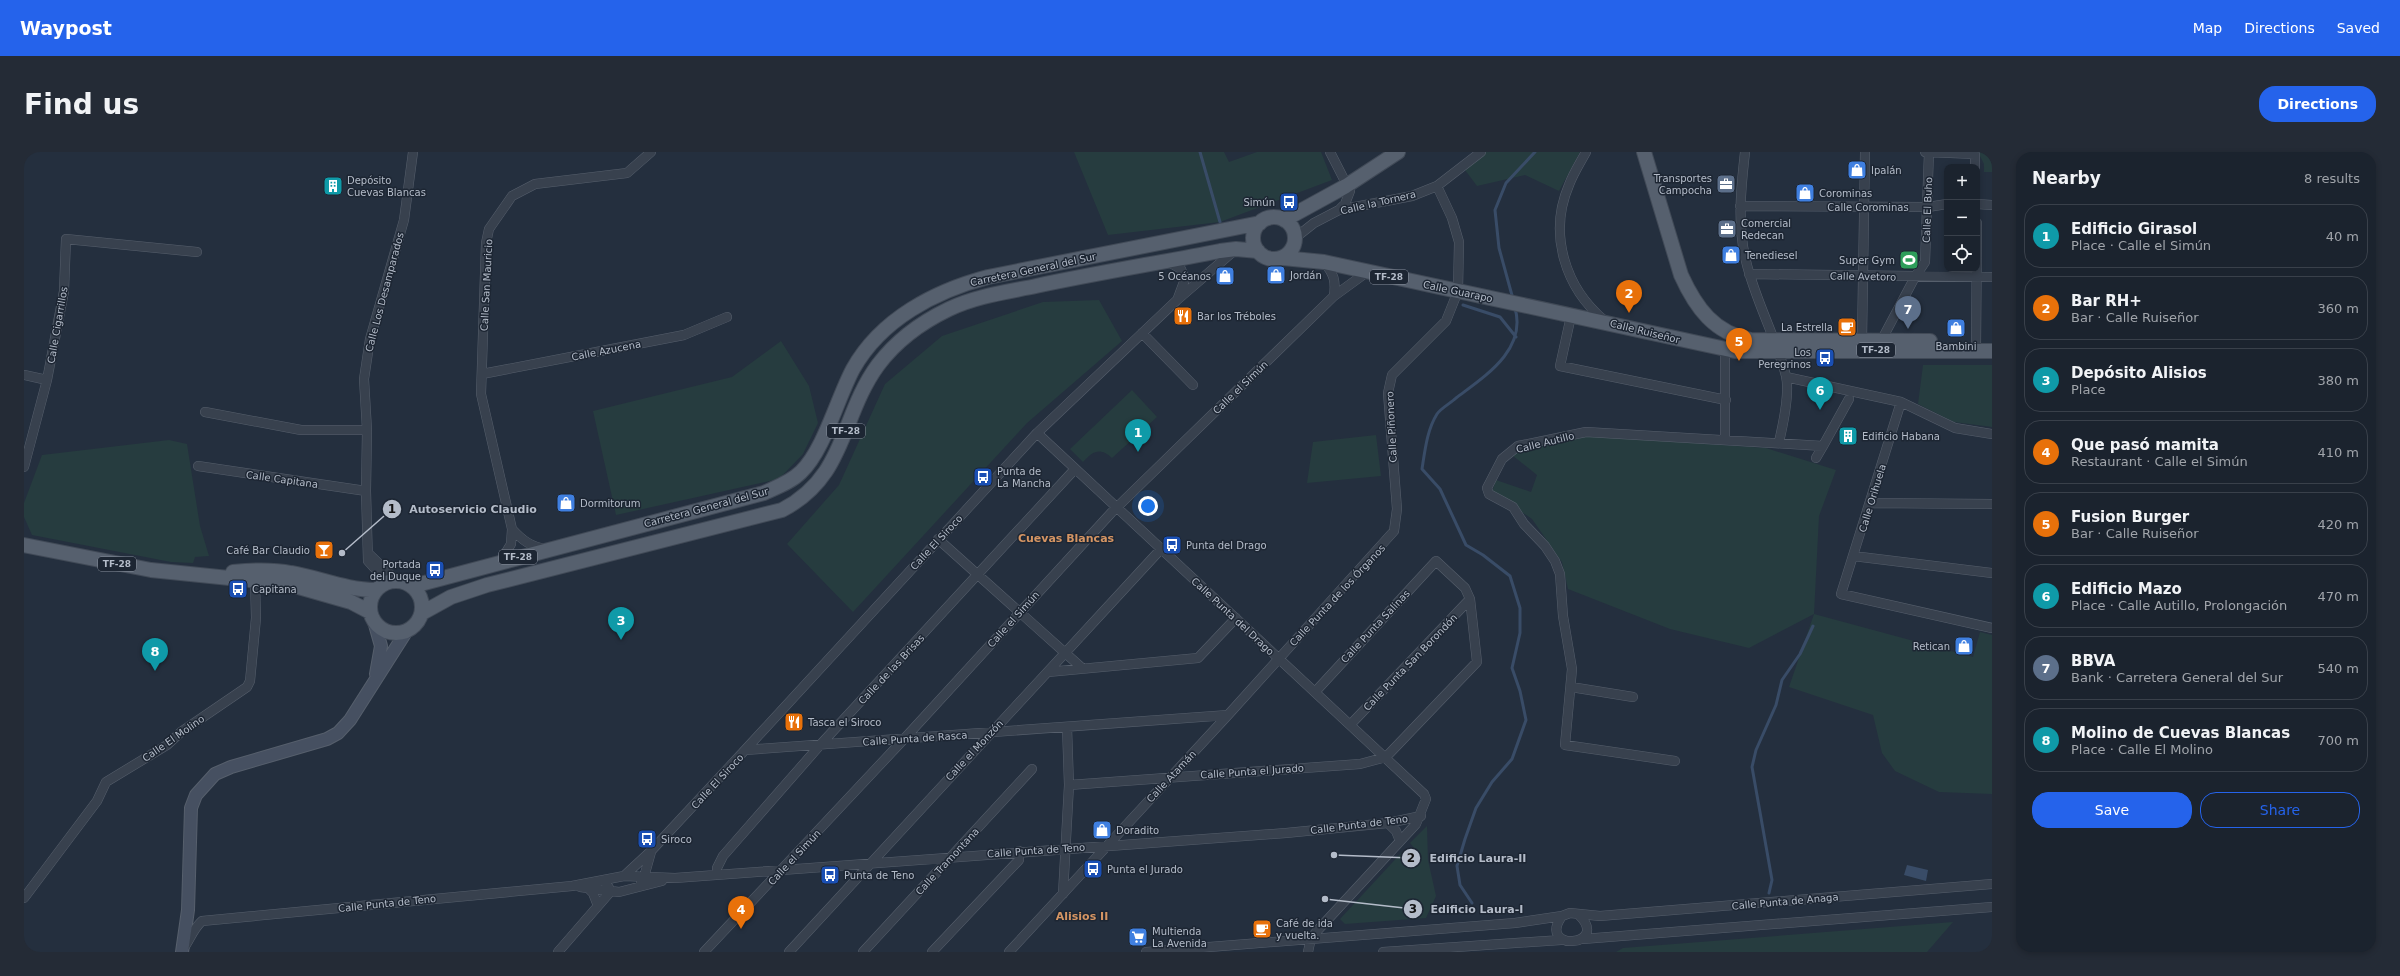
<!DOCTYPE html>
<meta charset="utf-8">
<style>
body{margin:0;font-family:"DejaVu Sans",sans-serif;background:#242b36;color:#f1f3f6}
.controls{position:absolute;right:12px;top:12px;display:grid;overflow:hidden;border-radius:8px;box-shadow:0 2px 6px #0003}
.controls button{width:36px;height:36px;display:grid;place-items:center;padding:0;border:0;border-bottom:1px solid #39404a;background:#1b232e;color:#f1f3f6;font:20px sans-serif}
.you{position:absolute;left:1124px;top:354px;width:14px;height:14px;margin:-10px;border:3px solid #fff;border-radius:50%;background:#1a73e8;box-shadow:0 0 0 6px #1a73e833}
.badge{display:grid;place-items:center;width:26px;height:26px;border-radius:50%;background:#2563eb;color:#fff;font-size:13px;font-weight:700}
.pin{position:absolute;translate:-50% -33px;filter:drop-shadow(0 1px 2px #0008)}
.pin::after{content:'';position:absolute;top:21px;width:14px;height:12px;background:inherit;clip-path:polygon(0 0,100% 0,50% 100%)}
.list{margin:0;padding:0;list-style:none}
h2{display:flex;justify-content:space-between;align-items:center;height:52px;margin:0;padding:0 16px;font-size:17px}
h2 small{font-size:13px;font-weight:400;color:#a0a4aa}
.list li{display:grid;grid-template-columns:26px 1fr auto;gap:12px;align-items:center;box-sizing:border-box;height:64px;margin:0 8px 8px;padding:0 8px;border:1px solid #39404a;border-radius:16px}
.list b{display:block;font-size:15px;white-space:nowrap}
.list p{margin:0;font-size:13px;white-space:nowrap;color:#a0a4aa}
.list em{font-size:13px;font-style:normal;color:#a0a4aa}
.actions{display:flex;gap:8px;padding:12px 16px}
.actions a{flex:1;padding:9px 0;border:1px solid #2563eb;border-radius:16px;text-align:center;font-size:14px;color:#2563eb}
.actions .main{background:#2563eb;color:#fff}
.icon{flex:none;width:22px;height:22px;fill:none;stroke:currentColor;stroke-width:2;stroke-linecap:round;stroke-linejoin:round}
.map{position:relative;flex:none;width:1968px;height:800px;overflow:hidden;border-radius:16px}
header{display:flex;align-items:center;gap:24px;box-sizing:border-box;height:56px;padding:0 20px;background:#2563eb;color:#fff}
header strong{font-size:19px}
nav{display:flex;gap:22px;margin-inline-start:auto;font-size:14px}
.intro{display:flex;align-items:center;justify-content:space-between;box-sizing:border-box;height:96px;padding:0 24px}
h1{margin:0;font-size:28px}
.button{padding:10px 18px;border-radius:16px;background:#2563eb;color:#fff;font-size:14px;font-weight:700}
main{display:flex;gap:24px;padding:0 24px}
aside{flex:1;background:#1b232e;border-radius:16px;box-shadow:0 2px 6px #0003}
.map>svg:first-child{display:block}
.green{fill:#263c3f}
.water{fill:#394c67}
.lines{fill:none;stroke-linecap:round;stroke-linejoin:round}
.stream{stroke:#394c67;stroke-width:3}
.street-casing{stroke:#565f6c;stroke-width:10}
.secondary-casing{stroke:#565f6c;stroke-width:14}
.primary-casing{stroke:#414a57;stroke-width:16}
.street{stroke:#38414e;stroke-width:9}
.secondary{stroke:#465061;stroke-width:12}
.primary{stroke:#56606e;stroke-width:14}
.labels{text-anchor:middle;stroke-width:3;stroke-linejoin:round;paint-order:stroke}
.shield{fill:#1d2633;stroke:#878f9c;stroke-width:1}
.shield-label{font-size:9px;font-weight:bold;fill:#b4bcc9}
.poi-label{font-size:10px;fill:#b4bcc9;stroke:#1d2633;text-anchor:start}
.street-label{font-size:10px;fill:#b4bcc9;stroke:#1d2633}
.neighbourhood-label{font-size:11px;font-weight:bold;fill:#d59563;stroke:#1d2633}
.leader{fill:none;stroke:#b4bcc9;stroke-width:1.5}
.callout-dot{fill:#b4bcc9;stroke:#1d2633;stroke-width:1.5}
.mark-label{font-size:12px;text-anchor:middle;font-weight:bold;fill:#111}
.callout-label{font-size:11px;text-anchor:middle;font-weight:bold;fill:#b4bcc9;stroke:#1d2633;stroke-width:3;stroke-linejoin:round;paint-order:stroke}
</style>
<header>
<strong>Waypost</strong>
<nav><a>Map</a><a>Directions</a><a>Saved</a></nav>
</header>
<div class="intro"><h1>Find us</h1><a class="button">Directions</a></div>
<main>
<div class="map">
<svg width="1968" height="800" viewBox="0 0 1968 800">
<rect width="100%" height="100%" fill="#242f3e"/>
<path class="green" d="M1050 0H1200L1205 10 1233 0H1297L1308 28 1196 70 1084 83Z
M1459 0H1556L1535 39 1501 23 1453 34 1441 18Z
M1954 0H1968V20H1960V12Z
M1075 148 1098 189 1003 271 829 460 763 392 815 333 861 232 918 184 1019 150Z
M757 189 785 234 794 271 779 302 755 327 592 363 569 259 708 225Z
M1899 213H1968V275L1930 270 1894 252Z
M1108 238 1133 265 1088 306C1076 295 1069 299 1059 310L1046 297Z
M1352 283 1357 324 1283 331 1289 290Z
M1565 284 1742 296 1812 318 1795 364 1790 462 1949 505 1956 480 1968 483V642L1915 640 1871 619 1858 601 1849 563 1765 535 1790 462 1725 496 1646 477 1544 437 1538 410 1508 367 1468 340 1472 328 1507 340 1513 323 1488 303 1504 297Z
M145 288 163 292 176 374 185 404 171 405 169 411 147 410 8 383 0 365V351L18 303Z
M1403 674 1404 708 1412 744 1402 766 1321 772 1316 767 1379 699 1383 703 1390 696 1386 691Z
M1929 770 1903 800H1592L1599 796Z"/>
<path class="water" d="M1883 713 1904 718 1902 729 1880 723Z"/>
<g class="lines">
<path class="stream" d="M1176 0 1196 70
M1489 147 1475 96 1471 58 1482 31 1511 0
M1439 153 1476 165 1492 185
M1745 741 1748 728 1728 615 1732 598 1752 553 1758 528 1776 502 1789 474
M1448 751 1436 733 1433 714 1441 687 1452 656 1468 630 1488 607 1502 568 1496 539 1488 516 1496 481V456L1486 424 1459 403 1442 393 1416 337 1398 317C1401 298 1403 278 1413 262 1417 256 1427 251 1432 246 1461 224 1503 198 1491 156"/>
<g class="street-casing">
<path id="street" d="M1306 0 1326 39 1321 52 1315 58
M1562 0C1556 11 1549 22 1545 33 1524 82 1541 136 1581 169
M1721 0C1717 36 1713 73 1722 109 1731 148 1752 185 1762 224 1766 242 1759 273 1755 290
M1901 0 1951 2V15
M1953 52 1968 53
M1716 54 1904 55 1923 52
M1271 86 1290 71 1315 58 1388 44 1413 34 1457 0
M1143 109 1157 117 1161 127 1154 146
M1300 110C1310 122 1312 129 1310 144
M1725 122 1968 125
M1547 164 1536 214 1702 248
M1118 181 1169 233
M1838 189 1841 0
M1856 191 1891 125 1901 110 1905 0
M1952 199 1953 71
M458 222 660 183 703 165
M0 223 23 228
M1762 225 1877 250 1931 276 1968 282
M1877 250 1817 442 1968 476
M181 260 277 278H343
M1013 281 1400 642 1402 647 1392 672 1293 779 1287 786 1284 800
M1701 288V196
M1792 306 1799 294
M174 314 342 339
M0 315 23 228 40 139 42 87 173 100
M1846 351 1968 352
M488 377C498 388 507 395 522 397
M914 387 1058 516
M344 401 373 429
M1829 404 1968 421
M476 410 487 392 488 377 457 242 462 91 465 77 488 44 511 32 603 21 627 0
M357 433 354 420 344 409 342 339 343 278 340 227 346 187 380 68 389 0
M1024 520 1174 506 1212 466
M1547 535 1609 545
M1326 573 1446 447
M721 598 1204 563
M1651 609 1541 593 1548 517 1539 464 1536 422 1531 409 1521 394 1500 372 1489 355 1465 342 1463 336 1478 307 1494 294 1562 280 1799 294 1825 247
M1045 633 1336 612 1362 605 1453 510 1446 447 1441 436 1412 409 1291 540
M1364 671 1372 679 1376 689
M693 723V716L699 704 797 592 1051 317
M600 724 627 699 721 598 1013 281 1153 148 1211 98
M617 729 620 725 627 700
M583 733 587 739 595 740 638 729
M556 735 587 739
M563 735 569 741 574 754
M1039 742 1045 633 1043 575
M0 746 73 649 82 630 143 593 157 580 223 535 226 529 232 466 231 428
M1538 764C1512 800 1587 795 1555 763
M178 769 548 734 600 724 651 726 1262 681 1364 671 1397 664
M1559 787 1968 755
M159 797C166 788 169 777 178 769
M534 800 587 739
M680 800 880 587 1088 360 1310 144 1343 120
M765 800 1137 397
M839 800 1008 617
M908 800 995 708V699
M985 800 1204 563 1370 379 1373 357 1364 241 1368 223 1422 169 1434 139 1435 90 1428 66 1413 34
M1122 800 1491 771 1538 764 1546 761 1576 764 1968 732
M1359 800 1537 788"/>
</g>
<g class="secondary-casing">
<path id="secondary" d="M350 469 357 494 352 522
M158 800 164 758 167 656 172 643 191 622 207 615 303 587 314 581 326 568 382 480"/>
</g>
<g class="primary-casing">
<path id="primary" d="M1620 0 1657 123C1672 156 1690 181 1727 188L1906 189
M1229 86a21 21 0 1 1 42 0a21 21 0 1 1-42 0Z
M1260 68 1322 34 1374 0
M1259 106 1300 110 1711 199H1968
M0 393 127 418 264 432 327 450 346 460
M209 420C229 418 247 417 267 421 296 426 322 438 352 438
M346 455a26 26 0 1 1 52 0a26 26 0 1 1-52 0Z
M389 434 740 341C753 335 767 330 777 320 800 298 813 247 829 217 857 167 911 139 964 125L1236 71
M398 461 427 445 463 433 758 358C823 324 816 265 854 213 872 189 898 170 925 157 952 144 983 140 1012 134 1073 121 1135 111 1196 99L1212 97 1234 99"/>
</g>
<use href="#street" class="street"/>
<use href="#secondary" class="secondary"/>
<use href="#primary" class="primary"/>
</g>
<defs>
<g id="shop-square" transform="scale(1)"><rect x="-9" y="-9" width="18" height="18" rx="4" fill="#3f7fe0" stroke="#1d2633"/><path d="M-5-2.5h2.3a2.7 3.5 0 0 1 5.4 0H5L5.5 6h-11ZM-1.5-2.5h3a1.5 2.3 0 0 0-3 0Z" fill="#fff"/></g>
<g id="office-square" transform="scale(1)"><rect x="-9" y="-9" width="18" height="18" rx="4" fill="#5c6f8a" stroke="#1d2633"/><path d="M-6-3h4V-5.5h4V-3h4V5H-6ZM-1-4.5V-3h2v-1.5ZM-6 0V1H6V0Z" fill="#fff"/></g>
<g id="building-square" transform="scale(1)"><rect x="-9" y="-9" width="18" height="18" rx="4" fill="#0f9aa8" stroke="#1d2633"/><path d="M-4-6H4V6H1V3H-1V6H-4ZM-2.5-4.3h1.7v1.8h-1.7ZM.8-4.3h1.7v1.8H.8ZM-2.5-1h1.7V.8h-1.7ZM.8-1h1.7V.8H.8Z" fill="#fff"/></g>
<g id="bus-square" transform="scale(1)"><rect x="-9" y="-9" width="18" height="18" rx="4" fill="#1a4fb4" stroke="#1d2633"/><path d="M-5-6H5V4H4V6H2V4H-2V6H-4V4H-5ZM-3.5-4V0h7V-4ZM-3.5 1.2v1.5H-2V1.2ZM2 1.2v1.5H3.5V1.2Z" fill="#fff"/></g>
<g id="stadium-square" transform="scale(1)"><rect x="-9" y="-9" width="18" height="18" rx="4" fill="#2e9e5b" stroke="#1d2633"/><path d="M0-5a6.5 5 0 1 0 0 10a6.5 5 0 1 0 0-10ZM-3.5-1.8h7v3.6h-7Z" fill="#fff"/></g>
<g id="restaurant-square" transform="scale(1)"><rect x="-9" y="-9" width="18" height="18" rx="4" fill="#e8710a" stroke="#1d2633"/><path d="M-5-6h1v4h1v-4h1v4h1v-4h1v5L-1.5 .5V6h-2V.5L-5-1ZM5-6V6H3V1.5H1.5Q1.5-4 5-6Z" fill="#fff"/></g>
<g id="cafe-square" transform="scale(1)"><rect x="-9" y="-9" width="18" height="18" rx="4" fill="#e8710a" stroke="#1d2633"/><path d="M-5.5-4.5H6V0H3Q3 3.5 0 3.5H-2.5Q-5.5 3.5-5.5 0ZM3-3.2v2h1.7v-2ZM-6 4.5H4V6H-6Z" fill="#fff"/></g>
<g id="bar-square" transform="scale(1)"><rect x="-9" y="-9" width="18" height="18" rx="4" fill="#e8710a" stroke="#1d2633"/><path d="M-6-5H6L.8 .8V4.5H3.5V6h-7V4.5H-.8V.8Z" fill="#fff"/></g>
<g id="supermarket-square" transform="scale(1)"><rect x="-9" y="-9" width="18" height="18" rx="4" fill="#3f7fe0" stroke="#1d2633"/><path d="M-6-5.5h2.5l.6 2H6L4.5 2H-2.5L-4.4-4H-6ZM-1.5 3.2a1.3 1.3 0 1 0 .1 0ZM3 3.2a1.3 1.3 0 1 0 .1 0Z" fill="#fff"/></g>
</defs>
<g fill-rule="evenodd">
<use href="#shop-square" x="1833" y="18"/>
<use href="#office-square" x="1702" y="32"/>
<use href="#building-square" x="309" y="34"/>
<use href="#shop-square" x="1781" y="41"/>
<use href="#bus-square" x="1265" y="50"/>
<use href="#office-square" x="1703" y="77"/>
<use href="#shop-square" x="1707" y="103"/>
<use href="#stadium-square" x="1885" y="108"/>
<use href="#shop-square" x="1252" y="123"/>
<use href="#shop-square" x="1201" y="124"/>
<use href="#restaurant-square" x="1159" y="164"/>
<use href="#cafe-square" x="1823" y="175"/>
<use href="#shop-square" x="1932" y="176"/>
<use href="#bus-square" x="1801" y="206"/>
<use href="#building-square" x="1824" y="284"/>
<use href="#bus-square" x="959" y="325"/>
<use href="#shop-square" x="542" y="351"/>
<use href="#bus-square" x="1148" y="393"/>
<use href="#bar-square" x="300" y="398"/>
<use href="#bus-square" x="411" y="418"/>
<use href="#bus-square" x="214" y="437"/>
<use href="#shop-square" x="1940" y="494"/>
<use href="#restaurant-square" x="770" y="570"/>
<use href="#shop-square" x="1078" y="678"/>
<use href="#bus-square" x="623" y="687"/>
<use href="#bus-square" x="1069" y="717"/>
<use href="#bus-square" x="806" y="723"/>
<use href="#cafe-square" x="1238" y="777"/>
<use href="#supermarket-square" x="1114" y="785"/>
</g>
<g class="labels">
<g class="shield">
<rect x="1346" y="118" width="38" height="14" rx="3"/>
<rect x="1833" y="191" width="38" height="14" rx="3"/>
<rect x="803" y="272" width="38" height="14" rx="3"/>
<rect x="475" y="398" width="38" height="14" rx="3"/>
<rect x="74" y="405" width="38" height="14" rx="3"/>
</g>
<g class="shield-label">
<text x="1365" y="128">TF-28</text>
<text x="1852" y="201">TF-28</text>
<text x="822" y="282">TF-28</text>
<text x="494" y="408">TF-28</text>
<text x="93" y="415">TF-28</text>
</g>
<g class="poi-label">
<text x="1847" y="22">Ipalán</text>
<text x="1688" y="30" text-anchor="end">Transportes<tspan x="1688" dy="12">Campocha</tspan></text>
<text x="323" y="32">Depósito<tspan x="323" dy="12">Cuevas Blancas</tspan></text>
<text x="1795" y="45">Corominas</text>
<text x="1251" y="54" text-anchor="end">Simún</text>
<text x="1717" y="75">Comercial<tspan x="1717" dy="12">Redecan</tspan></text>
<text x="1721" y="107">Tenediesel</text>
<text x="1871" y="112" text-anchor="end">Super Gym</text>
<text x="1266" y="127">Jordán</text>
<text x="1187" y="128" text-anchor="end">5 Océanos</text>
<text x="1173" y="168">Bar los Tréboles</text>
<text x="1809" y="179" text-anchor="end">La Estrella</text>
<text x="1932" y="198" text-anchor="middle">Bambini</text>
<text x="1787" y="204" text-anchor="end">Los<tspan x="1787" dy="12">Peregrinos</tspan></text>
<text x="1838" y="288">Edificio Habana</text>
<text x="973" y="323">Punta de<tspan x="973" dy="12">La Mancha</tspan></text>
<text x="556" y="355">Dormitorum</text>
<text x="1162" y="397">Punta del Drago</text>
<text x="286" y="402" text-anchor="end">Café Bar Claudio</text>
<text x="397" y="416" text-anchor="end">Portada<tspan x="397" dy="12">del Duque</tspan></text>
<text x="228" y="441">Capitana</text>
<text x="1926" y="498" text-anchor="end">Retican</text>
<text x="784" y="574">Tasca el Siroco</text>
<text x="1092" y="682">Doradito</text>
<text x="637" y="691">Siroco</text>
<text x="1083" y="721">Punta el Jurado</text>
<text x="820" y="727">Punta de Teno</text>
<text x="1252" y="775">Café de ida<tspan x="1252" dy="12">y vuelta.</tspan></text>
<text x="1128" y="783">Multienda<tspan x="1128" dy="12">La Avenida</tspan></text>
</g>
<g class="street-label">
<text transform="translate(1354 50) rotate(-13)" y="4">Calle la Tornera</text>
<text x="1844" y="59">Calle Corominas</text>
<text transform="translate(1903 58) rotate(-88)" y="4">Calle El Buho</text>
<text transform="translate(1009 117) rotate(-12)" y="4">Carretera General del Sur</text>
<text transform="translate(1839 124) rotate(1)" y="4">Calle Avetoro</text>
<text transform="translate(462 133) rotate(-87)" y="4">Calle San Mauricio</text>
<text transform="translate(1434 139) rotate(12)" y="4">Calle Guarapo</text>
<text transform="translate(360 140) rotate(-75)" y="4">Calle Los Desamparados</text>
<text transform="translate(33 173) rotate(-80)" y="4">Calle Cigarrillos</text>
<text transform="translate(1621 179) rotate(14)" y="4">Calle Ruiseñor</text>
<text transform="translate(582 198) rotate(-11)" y="4">Calle Azucena</text>
<text transform="translate(1216 235) rotate(-44)" y="4">Calle el Simún</text>
<text transform="translate(1367 275) rotate(-93)" y="4">Calle Piñonero</text>
<text transform="translate(1521 290) rotate(-14)" y="4">Calle Autillo</text>
<text transform="translate(258 327) rotate(8)" y="4">Calle Capitana</text>
<text transform="translate(1848 346) rotate(-73)" y="4">Calle Orihuela</text>
<text transform="translate(682 355) rotate(-15)" y="4">Carretera General del Sur</text>
<text transform="translate(912 390) rotate(-47)" y="4">Calle El Siroco</text>
<text transform="translate(1313 443) rotate(-47)" y="4">Calle Punta de los Órganos</text>
<text transform="translate(1209 464) rotate(43)" y="4">Calle Punta del Drago</text>
<text transform="translate(989 467) rotate(-48)" y="4">Calle el Simún</text>
<text transform="translate(1351 474) rotate(-47)" y="4">Calle Punta Salinas</text>
<text transform="translate(1386 510) rotate(-46)" y="4">Calle Punta San Borondón</text>
<text transform="translate(867 517) rotate(-47)" y="4">Calle de las Brisas</text>
<text transform="translate(149 586) rotate(-35)" y="4">Calle El Molino</text>
<text transform="translate(891 586) rotate(-4)" y="4">Calle Punta de Rasca</text>
<text transform="translate(950 598) rotate(-47)" y="4">Calle el Monzón</text>
<text transform="translate(1228 619) rotate(-4)" y="4">Calle Punta el Jurado</text>
<text transform="translate(1147 624) rotate(-47)" y="4">Calle Atamán</text>
<text transform="translate(693 629) rotate(-47)" y="4">Calle El Siroco</text>
<text transform="translate(1335 672) rotate(-7)" y="4">Calle Punta de Teno</text>
<text transform="translate(1012 698) rotate(-4)" y="4">Calle Punta de Teno</text>
<text transform="translate(770 705) rotate(-47)" y="4">Calle el Simún</text>
<text transform="translate(923 709) rotate(-47)" y="4">Calle Tramontana</text>
<text transform="translate(1761 749) rotate(-5)" y="4">Calle Punta de Anaga</text>
<text transform="translate(363 751) rotate(-6)" y="4">Calle Punta de Teno</text>
</g>
<g class="neighbourhood-label">
<text x="1042" y="390">Cuevas Blancas</text>
<text x="1058" y="768">Alisios II</text>
</g>
</g>
<path class="leader" d="M318 401L368 357M1310 703L1387 706M1301 747L1389 757"/>
<g class="callout-dot">
<circle cx="318" cy="401" r="4"/>
<circle cx="1310" cy="703" r="4"/>
<circle cx="1301" cy="747" r="4"/>
<circle cx="368" cy="357" r="10"/>
<circle cx="1387" cy="706" r="10"/>
<circle cx="1389" cy="757" r="10"/>
</g>
<g class="mark-label">
<text x="368" y="361">1</text>
<text x="1387" y="710">2</text>
<text x="1389" y="761">3</text>
</g>
<g class="callout-label">
<text x="449" y="361">Autoservicio Claudio</text>
<text x="1454" y="710">Edificio Laura-II</text>
<text x="1453" y="761">Edificio Laura-I</text>
</g>
</svg>
<div class="controls">
<button>+</button>
<button>−</button>
<button><svg class="icon" aria-label="locate" viewBox="0 0 24 24"><circle cx="12" cy="12" r="6"/><path d="M12 2v4M12 18v4M2 12h4M18 12h4"/></svg></button>
</div>
<div class="you"></div>
<div class="pin badge" style="left:1114px;top:300px;background:#0f9aa8">1</div>
<div class="pin badge" style="left:1605px;top:161px;background:#e8710a">2</div>
<div class="pin badge" style="left:597px;top:488px;background:#0f9aa8">3</div>
<div class="pin badge" style="left:717px;top:777px;background:#e8710a">4</div>
<div class="pin badge" style="left:1715px;top:209px;background:#e8710a">5</div>
<div class="pin badge" style="left:1796px;top:258px;background:#0f9aa8">6</div>
<div class="pin badge" style="left:1884px;top:177px;background:#5c6f8a">7</div>
<div class="pin badge" style="left:131px;top:519px;background:#0f9aa8">8</div>
</div>
<aside>
<h2>Nearby<small>8 results</small></h2>
<ul class="list">
<li><span class="badge" style="background:#0f9aa8">1</span><div><b>Edificio Girasol</b><p>Place · Calle el Simún</p></div><em>40 m</em></li>
<li><span class="badge" style="background:#e8710a">2</span><div><b>Bar RH+</b><p>Bar · Calle Ruiseñor</p></div><em>360 m</em></li>
<li><span class="badge" style="background:#0f9aa8">3</span><div><b>Depósito Alisios</b><p>Place</p></div><em>380 m</em></li>
<li><span class="badge" style="background:#e8710a">4</span><div><b>Que pasó mamita</b><p>Restaurant · Calle el Simún</p></div><em>410 m</em></li>
<li><span class="badge" style="background:#e8710a">5</span><div><b>Fusion Burger</b><p>Bar · Calle Ruiseñor</p></div><em>420 m</em></li>
<li><span class="badge" style="background:#0f9aa8">6</span><div><b>Edificio Mazo</b><p>Place · Calle Autillo, Prolongación</p></div><em>470 m</em></li>
<li><span class="badge" style="background:#5c6f8a">7</span><div><b>BBVA</b><p>Bank · Carretera General del Sur</p></div><em>540 m</em></li>
<li><span class="badge" style="background:#0f9aa8">8</span><div><b>Molino de Cuevas Blancas</b><p>Place · Calle El Molino</p></div><em>700 m</em></li>
</ul>
<div class="actions"><a class="main">Save</a><a>Share</a></div>
</aside>
</main>
